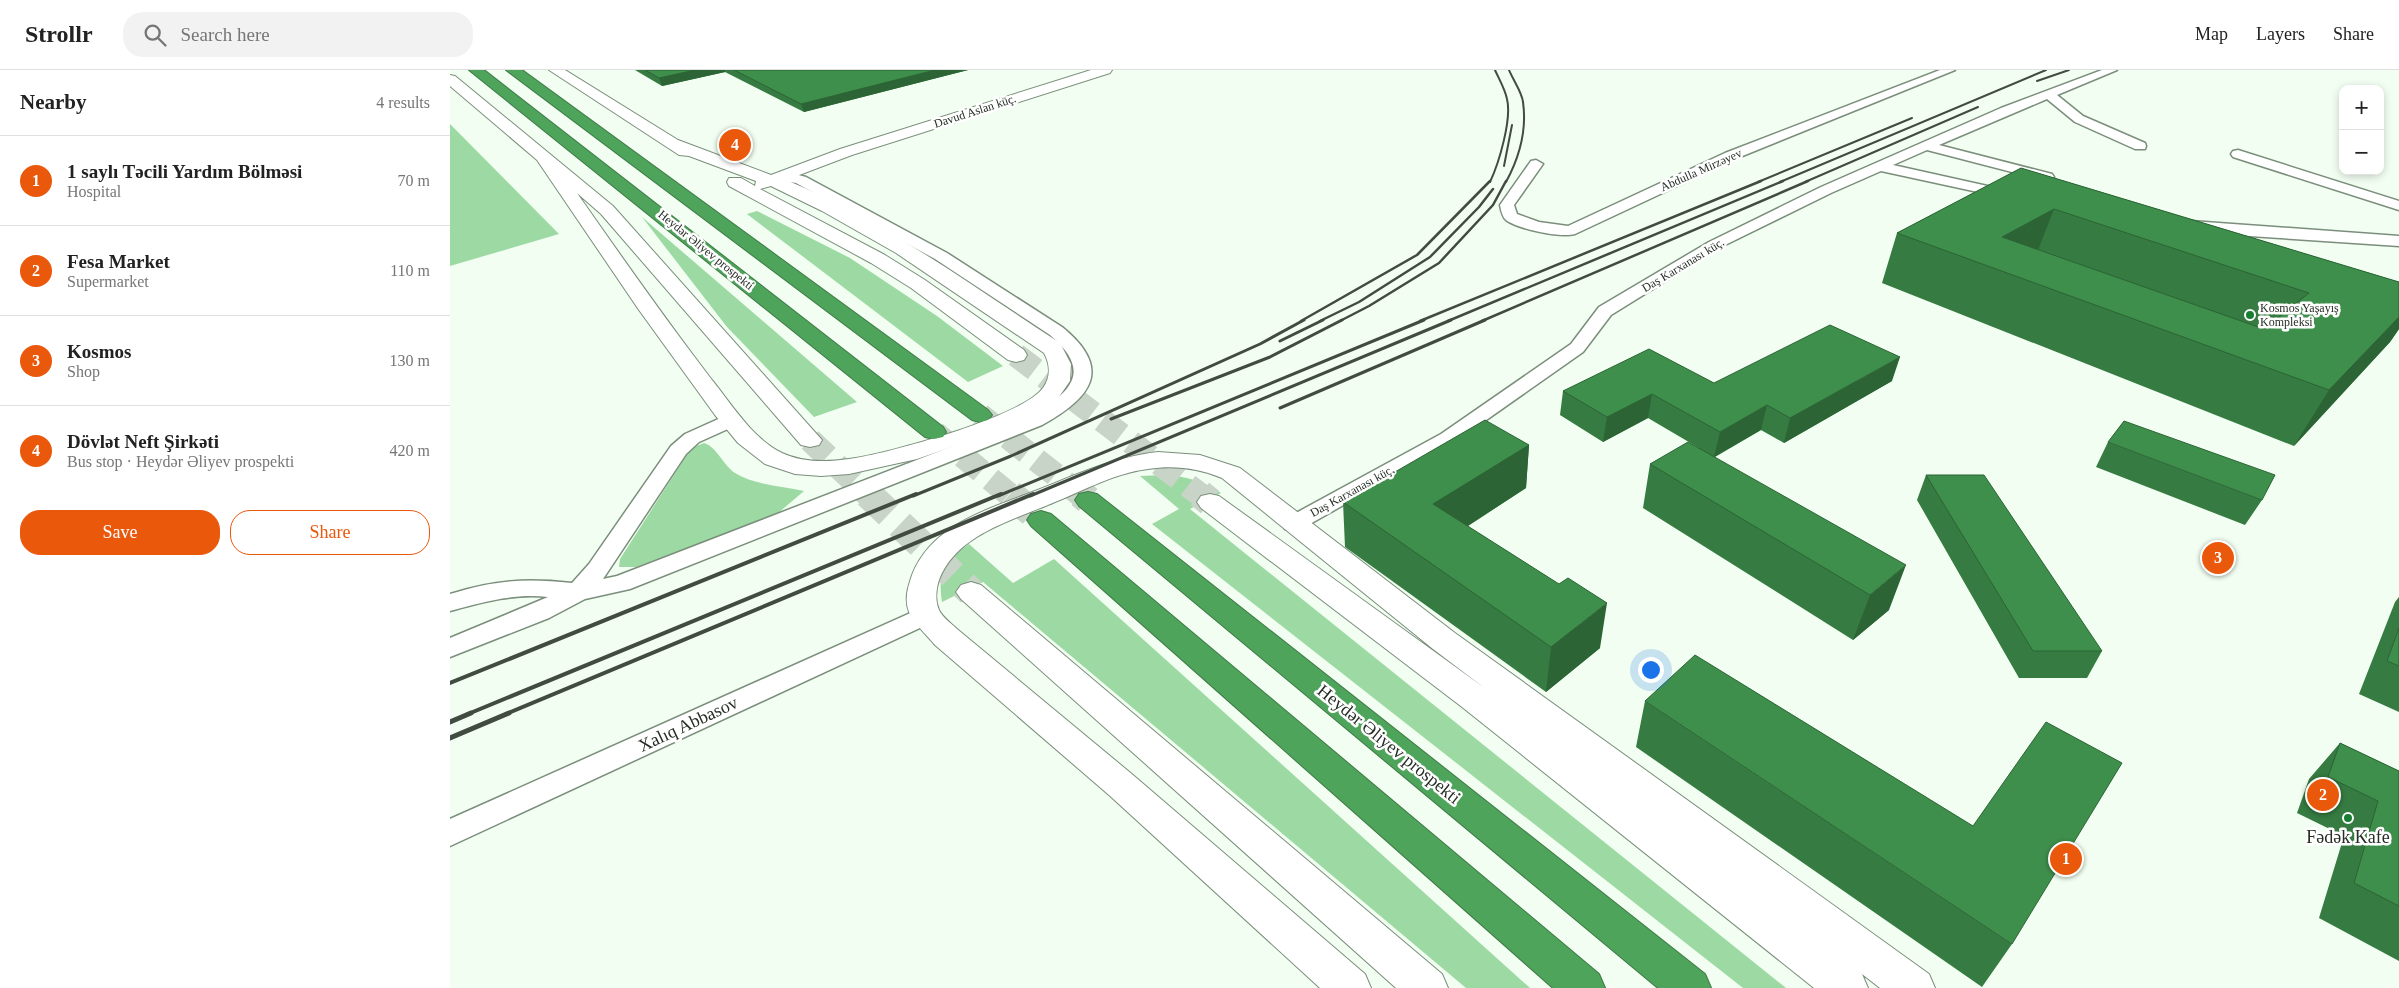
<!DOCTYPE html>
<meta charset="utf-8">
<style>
body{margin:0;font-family:Georgia,serif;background:#f2f2f2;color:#222}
.controls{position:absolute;right:15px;top:15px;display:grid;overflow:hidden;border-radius:10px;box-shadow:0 2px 8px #0003}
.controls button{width:45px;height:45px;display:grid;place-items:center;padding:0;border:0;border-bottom:1px solid #e0e0e0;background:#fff;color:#222;font:25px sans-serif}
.you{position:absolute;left:1200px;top:599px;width:18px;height:18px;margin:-12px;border:4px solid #fff;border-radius:50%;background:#1a73e8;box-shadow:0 0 0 8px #1a73e833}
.badge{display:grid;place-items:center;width:32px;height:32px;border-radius:50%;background:#ea580c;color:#fff;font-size:16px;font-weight:700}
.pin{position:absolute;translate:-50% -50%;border:2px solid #fff;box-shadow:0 1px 5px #0006}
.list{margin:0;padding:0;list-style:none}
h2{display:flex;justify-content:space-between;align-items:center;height:65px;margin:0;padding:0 20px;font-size:21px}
h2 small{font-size:16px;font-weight:400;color:#767676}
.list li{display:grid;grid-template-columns:32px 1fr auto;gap:15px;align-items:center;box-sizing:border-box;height:90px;padding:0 20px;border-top:1px solid #e0e0e0}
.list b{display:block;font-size:19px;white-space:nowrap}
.list p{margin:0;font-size:16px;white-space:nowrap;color:#767676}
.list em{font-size:16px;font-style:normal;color:#767676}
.actions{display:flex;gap:10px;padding:15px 20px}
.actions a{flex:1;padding:11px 0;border:1px solid #ea580c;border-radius:20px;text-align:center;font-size:18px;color:#ea580c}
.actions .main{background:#ea580c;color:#fff}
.icon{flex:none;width:28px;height:28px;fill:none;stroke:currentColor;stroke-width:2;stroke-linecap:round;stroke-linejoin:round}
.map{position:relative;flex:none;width:1949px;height:918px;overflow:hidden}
header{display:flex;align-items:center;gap:30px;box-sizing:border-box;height:70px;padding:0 25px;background:#fff;border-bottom:1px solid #e0e0e0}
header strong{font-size:24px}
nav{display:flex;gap:28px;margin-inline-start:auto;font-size:18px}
.search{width:350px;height:45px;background:#f2f2f2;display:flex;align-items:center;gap:12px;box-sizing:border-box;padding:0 18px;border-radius:20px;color:#767676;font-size:19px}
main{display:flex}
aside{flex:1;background:#fff}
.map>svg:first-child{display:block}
.green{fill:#9ddaa3}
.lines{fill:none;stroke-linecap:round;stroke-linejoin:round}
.secondary-tunnel-far1{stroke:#c8d4c8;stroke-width:24;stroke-dasharray:24 12;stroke-linecap:butt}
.secondary-tunnel{stroke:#c8d4c8;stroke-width:29;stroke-dasharray:29 15;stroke-linecap:butt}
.highway-tunnel-far1{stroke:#c8d4c8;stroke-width:24;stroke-dasharray:24 12;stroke-linecap:butt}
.highway-tunnel{stroke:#c8d4c8;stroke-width:29;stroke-dasharray:29 15;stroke-linecap:butt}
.street-casing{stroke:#7a8e7b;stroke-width:3}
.secondary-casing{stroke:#7a8e7b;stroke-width:2}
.highway-casing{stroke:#407a48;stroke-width:2}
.street{fill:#fff;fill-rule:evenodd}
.secondary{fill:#fff;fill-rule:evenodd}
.highway{fill:#4ea45b;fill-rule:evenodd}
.rail-far4{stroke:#424b42;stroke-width:2}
.rail-far3{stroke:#424b42;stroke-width:2.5}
.rail-far2{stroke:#424b42;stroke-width:3}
.rail-far1{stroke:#424b42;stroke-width:4}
.rail{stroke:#424b42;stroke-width:5}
.wall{fill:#367b41}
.shaded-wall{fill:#2c6435}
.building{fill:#3f8f4c;stroke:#2c6435;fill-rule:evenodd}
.poi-dot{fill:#167d31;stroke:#fff;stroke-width:2}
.labels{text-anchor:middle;stroke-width:5;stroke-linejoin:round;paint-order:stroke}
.far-street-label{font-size:12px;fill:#252d25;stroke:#fff}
.far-poi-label{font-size:12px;fill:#252d25;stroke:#fff;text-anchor:start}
.near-street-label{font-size:18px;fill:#252d25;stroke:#fff}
.near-poi-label{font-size:18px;fill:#252d25;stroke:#fff}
</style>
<header>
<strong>Strollr</strong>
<div class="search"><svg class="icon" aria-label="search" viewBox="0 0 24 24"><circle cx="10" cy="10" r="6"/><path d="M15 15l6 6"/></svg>Search here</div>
<nav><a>Map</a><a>Layers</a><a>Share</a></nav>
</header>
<main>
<aside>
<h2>Nearby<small>4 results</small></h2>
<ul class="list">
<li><span class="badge">1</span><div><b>1 saylı Təcili Yardım Bölməsi</b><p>Hospital</p></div><em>70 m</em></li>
<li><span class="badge">2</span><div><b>Fesa Market</b><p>Supermarket</p></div><em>110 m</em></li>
<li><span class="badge">3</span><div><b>Kosmos</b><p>Shop</p></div><em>130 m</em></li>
<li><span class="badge">4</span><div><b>Dövlət Neft Şirkəti</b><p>Bus stop · Heydər Əliyev prospekti</p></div><em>420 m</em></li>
</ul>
<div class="actions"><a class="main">Save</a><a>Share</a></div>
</aside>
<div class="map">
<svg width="1949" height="918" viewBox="0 0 1949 918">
<rect width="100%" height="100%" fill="#f1fef1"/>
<path class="green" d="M0 54 109 164 0 196Z
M307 141 400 188 487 246 553 296 518 312 297 144Z
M192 147 407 332 364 347 277 257Z
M254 373C267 377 273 395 285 403 304 415 332 416 354 421L327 444 186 497H169L170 489 238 383 244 377Z
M714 405C735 406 754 411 771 423L740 439 1336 918H1293L702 454 729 439 690 406Z
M519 474 563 513 604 489 1080 918H1016L533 512 492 532C487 502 496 490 519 474Z"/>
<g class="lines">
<path class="secondary-tunnel-far1" d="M566 285 752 426
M360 370 419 426"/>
<path class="secondary-tunnel" d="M418 424 521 522
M750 424 760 432"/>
<path class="highway-tunnel-far1" d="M530 345 632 426
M485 363 561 426"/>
<path class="highway-tunnel" d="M560 424 591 450
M631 424 638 430"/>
<g class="street-casing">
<path id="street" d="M1490 0H1505L1285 89 1125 164C1110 168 1068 159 1056 150 1052 146 1051 140 1050 135L1081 91 1086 90 1093 94 1064 135 1067 144 1089 152 1118 156 1275 83Z
M1652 0H1667L1607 25 1633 46 1695 73 1696 76 1695 79H1685L1625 52 1597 29 1489 75 1602 104 1604 107 1602 110 1597 111 1477 80 1443 95 1560 121 1567 125 1560 129 1431 101 1381 123 1269 178 1161 245 1133 282 1005 372 851 459 843 461 835 459 832 454 835 449 991 364 1121 274 1149 237 1259 172 1371 117 1551 38Z
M1788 80 1949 131V140L1783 87 1781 84 1783 81Z
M341 103 356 107 497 183 612 257C664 299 641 328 592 355L180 519 135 529 99 548 0 587V568L98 527C64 523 33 532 0 541V524C44 510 76 508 122 513L139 494 221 376 235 364 275 346 282 344 289 346 292 350 289 354 249 372 236 384 153 509 167 506 578 347C619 324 645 303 600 265L485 189 346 113C336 110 322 118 314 110L316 107Z
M1741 151 1949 166V176L1784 165 1736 158 1734 155Z
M476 536 485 539 488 545 485 551 0 776V749Z"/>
</g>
<g class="secondary-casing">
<path id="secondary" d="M99 0H115L228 70 321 105 390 79 641 0H662L660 3 402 85 336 110C431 149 524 217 610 273L621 294 620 311 604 334 579 350 467 389 399 404 371 406 345 404 315 394 288 373 265 345 189 240 87 90 0 16V5L5 6 163 136 372 370 369 375 360 377 351 375 151 144 127 123C171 186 215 249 262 310 283 336 302 368 332 383 353 393 378 392 399 389 438 384 571 347 593 318 601 307 600 294 594 283L446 183 372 141 327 119 321 116 310 119 435 185 475 210 574 280 577 285 574 290 566 292 558 290 461 218 421 193 279 116 277 112 279 108H291L305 116 306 111 239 86 229 85Z
M708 382 750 385 790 398 1005 563 1479 904 1485 918H1430L1412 904 1418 918H1364L1012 637 751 438 747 432 751 426 760 424 769 426 1036 619 1384 882 983 579 772 408C748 398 724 395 698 399 665 403 635 420 605 432 564 450 506 464 489 510 486 519 485 531 489 540 492 547 501 553 507 559L683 705 915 904 921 918H870L659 725 485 575C476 564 465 555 459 542 454 529 458 517 462 505 482 454 539 439 585 421 626 405 664 387 708 382Z
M521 512 531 515 992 904 998 918H946L511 529 506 522 511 515Z"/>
</g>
<g class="highway-casing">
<path id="highway" d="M19 0H34L493 357 496 362 493 367 484 369 475 367Z
M56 0H72L538 340 542 345 538 350 530 352 522 350Z
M638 422 647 424 1255 904 1261 918H1208L629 436 625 430 629 424Z
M591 441 601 444 1149 904 1155 918H1103L581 456 577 450 581 444Z"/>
</g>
<use href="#street" class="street"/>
<use href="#secondary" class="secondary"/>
<use href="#highway" class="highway"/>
<path class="rail-far4" d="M1587 11 1619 0
M1054 96 1062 55
M1040 112C1049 93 1062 49 1057 29 1055 19 1049 9 1045 0
M1056 112C1069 88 1077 60 1073 32 1072 22 1063 10 1059 0
M1308 112 1462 48
M1330 112 1596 0
M1355 112 1528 37"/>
<path class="rail-far3" d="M851 251 967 185 1040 111
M870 251 909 232 980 187 1029 137 1043 119
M890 251 919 236 989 193 1043 135 1056 111
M970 251 1311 111
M998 251 1333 111
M1032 251 1358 111"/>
<path class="rail-far2" d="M830 271 873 250
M830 338 1035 250
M661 349 820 287 892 250
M463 426 561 386 810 274 854 250
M548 426 974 250
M580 426 1001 250"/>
<path class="rail-far1" d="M0 613 466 424
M18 644 551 424
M56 644 583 424"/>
<path class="rail" d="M0 652 21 643
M0 668 59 643"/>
</g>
<path class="wall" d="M185 0H518L354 42 275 2 212 16Z
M1571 98 1949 212V259L1940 272 1844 376 1432 213 1447 163Z
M1442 311 1334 373 1311 360 1265 387 1439 540 1403 570 1193 438 1200 394 1249 378 1198 348 1153 372 1110 345 1113 321 1264 313Z
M1658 372 1812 430 1795 455 1646 397Z
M1079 375 1076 418 1017 456 1150 578 1096 622 895 477 893 432Z
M1476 405 1652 581 1637 608H1569L1467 430Z
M1949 527V642L1909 624 1945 532Z
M1195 631 1562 874 1532 917 1186 677Z
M1890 673 1949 701V891L1869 848 1894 766 1847 743 1859 709Z"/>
<path class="shaded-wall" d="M245 0H275V2L212 16 209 8Z
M485 0H518L354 42 351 34Z
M1604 139 1585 188 1552 167Z
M1949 247V259L1940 272 1844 376 1879 320Z
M1450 287 1442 311 1334 373 1340 348Z
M1202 324 1198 348 1153 372 1157 347Z
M1317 335 1311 360 1264 387 1270 362Z
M1079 375 1076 418 983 479V434Z
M1456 495 1439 540 1403 570 1420 525Z
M1157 533 1150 578 1096 622 1101 577Z"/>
<path class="building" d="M195 0H245L209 8Z
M284 0H485L351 34Z
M1571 98 1949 212V247L1879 320 1447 163ZM1604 139 1859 223 1814 259 1552 167Z
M1380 255 1450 287 1340 348 1317 335 1270 362 1202 324 1157 347 1113 321 1199 279 1264 313Z
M1035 350 1079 375 983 434 1109 514 1118 508 1157 533 1101 577 893 432Z
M1674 351 1825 405 1812 430 1658 372Z
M1238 372 1456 495 1420 525 1200 394Z
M1476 405H1534L1652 581H1583Z
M1949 558V596L1937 591Z
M1245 585 1523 756 1596 652 1672 693 1562 874 1195 631Z
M1890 673 1949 701V836L1904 813 1928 731 1878 707Z"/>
<g class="poi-dot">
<circle cx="1800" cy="245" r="5"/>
<circle cx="1898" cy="748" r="5"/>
</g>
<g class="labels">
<g class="far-street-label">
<text transform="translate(525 41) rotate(-18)" y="4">Davud Aslan küç.</text>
<text transform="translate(1251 100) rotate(-24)" y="4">Abdulla Mirzəyev</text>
<text transform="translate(256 180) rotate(39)" y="4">Heydər Əliyev prospekti</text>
<text transform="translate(1233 195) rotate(-31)" y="4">Daş Karxanası küç.</text>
<text transform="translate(902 421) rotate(-29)" y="4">Daş Karxanası küç.</text>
</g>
<g class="far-poi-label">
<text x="1810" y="242">Kosmos Yaşayış<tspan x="1810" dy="14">Kompleksi</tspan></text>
</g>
<g class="near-street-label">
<text transform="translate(238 654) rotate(-25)" y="6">Xalıq Abbasov</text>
<text transform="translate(939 674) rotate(39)" y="6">Heydər Əliyev prospekti</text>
</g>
<g class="near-poi-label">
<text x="1898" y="773">Fədək Kafe</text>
</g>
</g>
</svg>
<div class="controls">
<button>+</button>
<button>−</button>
</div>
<div class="you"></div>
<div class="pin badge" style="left:1616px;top:789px">1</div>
<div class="pin badge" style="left:1873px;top:725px">2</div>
<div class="pin badge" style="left:1768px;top:488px">3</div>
<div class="pin badge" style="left:285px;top:75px">4</div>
</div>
</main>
